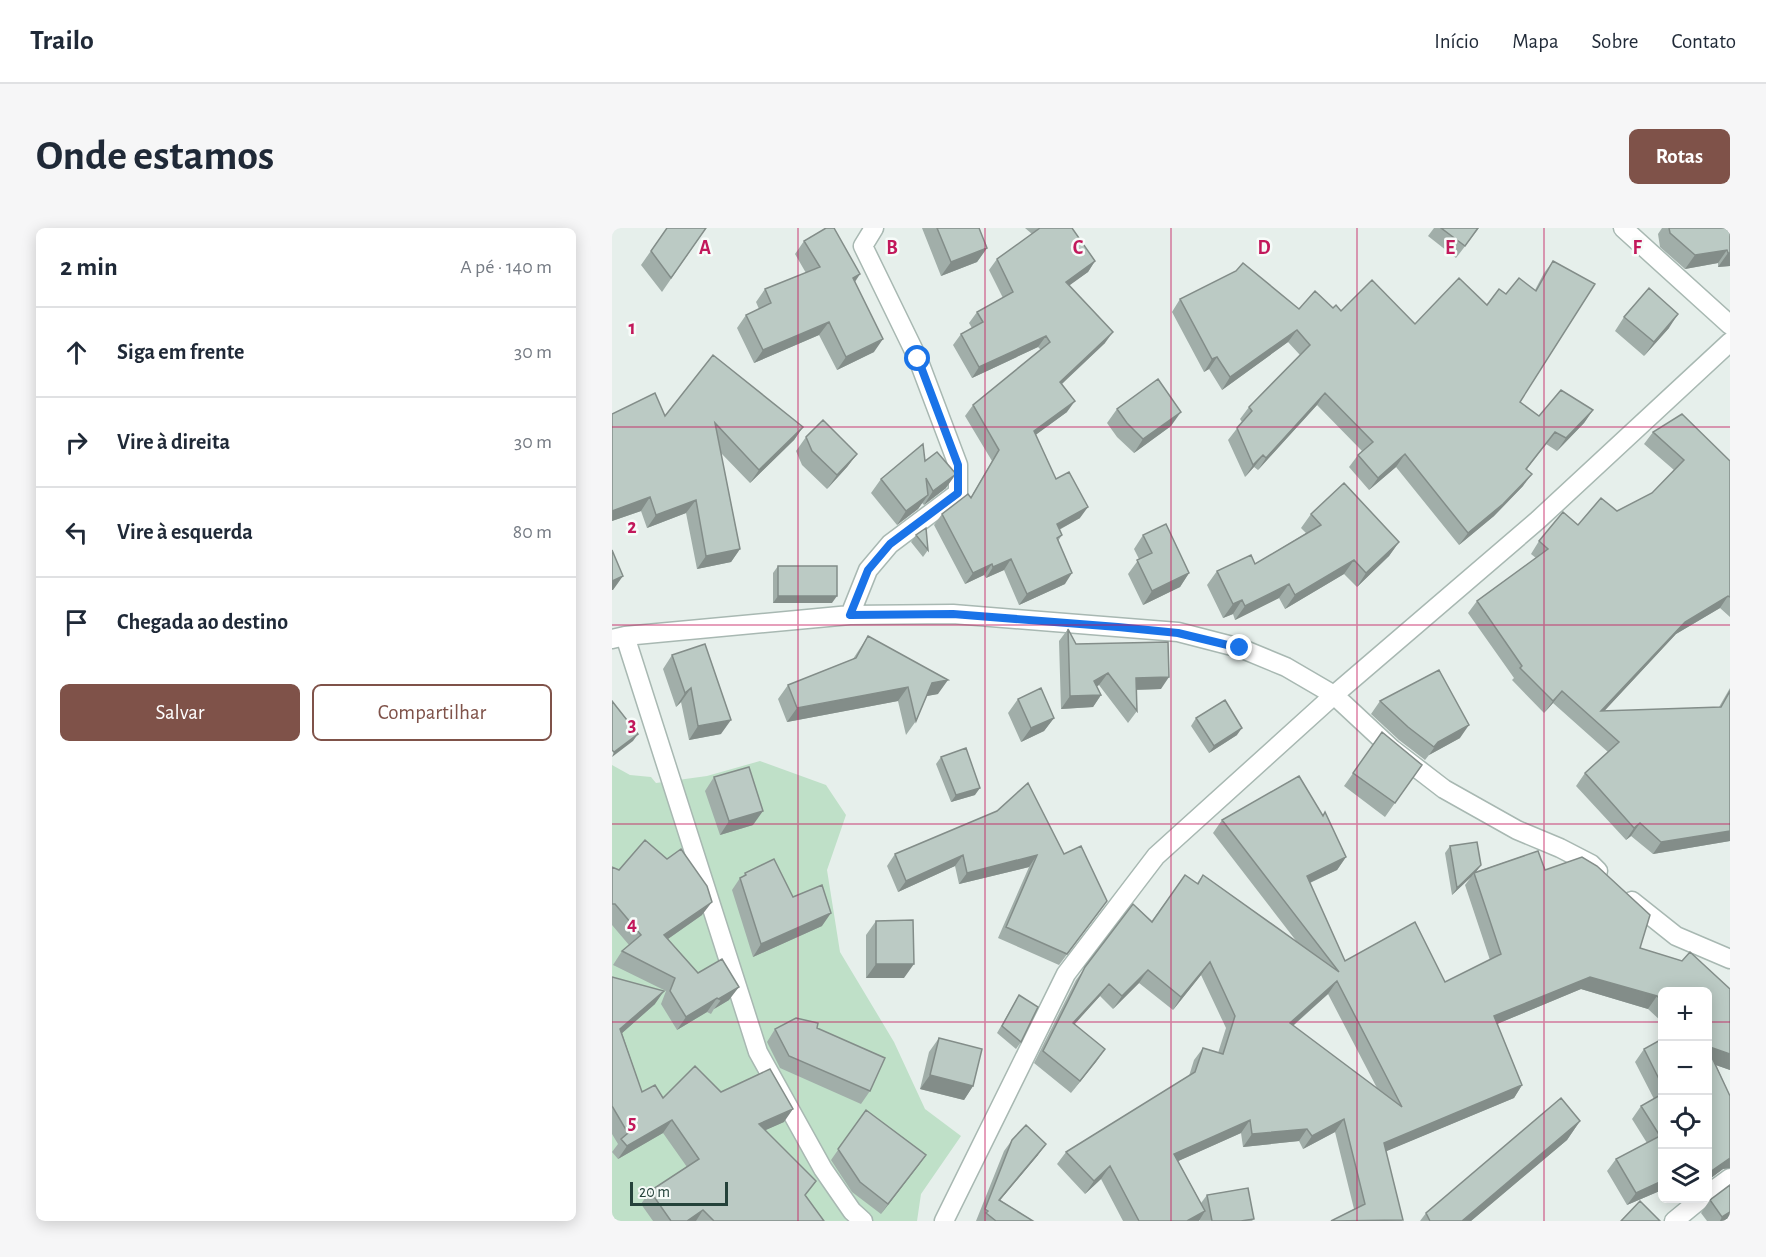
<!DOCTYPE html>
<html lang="pt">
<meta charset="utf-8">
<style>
body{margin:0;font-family:"Alegreya Sans",sans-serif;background:#f6f6f7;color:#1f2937}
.controls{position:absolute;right:18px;bottom:18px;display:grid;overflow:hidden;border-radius:9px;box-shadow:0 3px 15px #0003}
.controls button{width:54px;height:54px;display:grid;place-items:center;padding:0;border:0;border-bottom:2px solid #e0e1e3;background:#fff;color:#1f2937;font:30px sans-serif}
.scale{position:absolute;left:18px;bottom:15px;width:98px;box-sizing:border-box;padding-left:6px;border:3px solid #24423a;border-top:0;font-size:16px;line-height:21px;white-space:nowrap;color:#24423a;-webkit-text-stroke:4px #f7fbf9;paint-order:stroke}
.stop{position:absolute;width:18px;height:18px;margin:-14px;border:4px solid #1a73e8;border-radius:50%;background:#fff}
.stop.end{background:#1a73e8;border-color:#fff;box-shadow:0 2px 6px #0008}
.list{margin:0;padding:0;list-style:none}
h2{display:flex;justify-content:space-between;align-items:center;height:78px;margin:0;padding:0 24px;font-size:26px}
h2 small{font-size:20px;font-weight:400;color:#747a83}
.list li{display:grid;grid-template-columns:39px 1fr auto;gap:18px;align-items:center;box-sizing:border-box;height:90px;padding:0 24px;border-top:2px solid #e0e1e3}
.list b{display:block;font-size:22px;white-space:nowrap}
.list em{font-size:20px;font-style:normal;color:#747a83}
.actions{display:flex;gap:12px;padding:18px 24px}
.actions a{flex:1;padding:14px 0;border:2px solid #7f5249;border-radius:9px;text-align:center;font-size:21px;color:#7f5249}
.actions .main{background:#7f5249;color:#fff}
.icon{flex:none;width:33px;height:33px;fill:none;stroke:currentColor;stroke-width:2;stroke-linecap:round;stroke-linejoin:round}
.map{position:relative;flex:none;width:1118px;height:993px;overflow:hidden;border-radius:9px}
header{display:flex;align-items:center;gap:36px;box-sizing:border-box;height:84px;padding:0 30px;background:#fff;border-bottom:2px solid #e0e1e3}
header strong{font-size:28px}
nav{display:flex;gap:33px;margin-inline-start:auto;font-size:21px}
.intro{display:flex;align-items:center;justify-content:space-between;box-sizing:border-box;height:144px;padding:0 36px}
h1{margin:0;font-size:42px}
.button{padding:15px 27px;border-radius:9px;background:#7f5249;color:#fff;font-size:21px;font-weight:700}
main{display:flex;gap:36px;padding:0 36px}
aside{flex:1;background:#fff;border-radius:9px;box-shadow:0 3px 15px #0003}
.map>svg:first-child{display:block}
.green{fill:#bfe0c8}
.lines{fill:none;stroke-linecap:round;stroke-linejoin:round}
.street-casing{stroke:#a8b8b2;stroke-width:21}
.street{stroke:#fff;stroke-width:18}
.wall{fill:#a1aea9;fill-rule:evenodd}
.shaded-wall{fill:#838d89}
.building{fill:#bbcac4;stroke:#838d89;stroke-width:1.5;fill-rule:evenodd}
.route{stroke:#1a73e8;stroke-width:8}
.grid{fill:none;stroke:#c2185b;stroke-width:1.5;stroke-opacity:0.55}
.grid-label{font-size:20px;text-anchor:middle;font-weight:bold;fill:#c2185b;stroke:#f7fbf9;stroke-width:5;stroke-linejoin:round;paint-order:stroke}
</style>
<header>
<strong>Trailo</strong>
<nav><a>Início</a><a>Mapa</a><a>Sobre</a><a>Contato</a></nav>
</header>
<div class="intro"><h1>Onde estamos</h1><a class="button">Rotas</a></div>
<main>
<aside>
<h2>2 min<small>A pé · 140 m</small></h2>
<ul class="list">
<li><svg class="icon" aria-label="ahead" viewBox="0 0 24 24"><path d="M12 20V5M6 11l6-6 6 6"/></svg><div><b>Siga em frente</b></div><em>30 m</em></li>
<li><svg class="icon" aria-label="right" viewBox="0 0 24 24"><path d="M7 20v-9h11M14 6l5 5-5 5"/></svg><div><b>Vire à direita</b></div><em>30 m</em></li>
<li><svg class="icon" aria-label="left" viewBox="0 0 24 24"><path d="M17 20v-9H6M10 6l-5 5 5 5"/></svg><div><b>Vire à esquerda</b></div><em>80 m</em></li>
<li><svg class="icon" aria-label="arrive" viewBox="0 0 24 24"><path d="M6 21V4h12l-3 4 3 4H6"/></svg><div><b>Chegada ao destino</b></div></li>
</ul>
<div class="actions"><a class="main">Salvar</a><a>Compartilhar</a></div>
</aside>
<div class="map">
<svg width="1118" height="993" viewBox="0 0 1118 993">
<rect width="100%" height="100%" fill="#e6efeb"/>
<path class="green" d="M148 533 214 557 234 587 215 642 228 724 282 814 313 881 349 908 309 966 305 993H0V537L18 547 39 549 44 555 95 548Z"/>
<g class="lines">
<g class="street-casing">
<path id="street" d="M1011 0 1118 97
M238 387 256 342 278 316 346 265V237L306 131 251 18 262 0
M13 408 146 824 211 941 240 983 251 993
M0 411 13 408 238 387 341 386 566 404 628 420 674 439 722 467 780 521 832 561 905 602 948 620 979 636 986 643
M1020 673 1064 708 1118 731
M1096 966 1118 950
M332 993 454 746 544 628 722 467 926 292 1118 114
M1062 993 1090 970"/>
</g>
<use href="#street" class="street"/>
</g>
<path class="wall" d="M55 0H94L50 64 29 37Z
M310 0H367L375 20 365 34 329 48Z
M413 0H460L483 33 476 44 457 57 493 115 450 156 455 184 423 207 444 251 468 290 447 302 450 307 446 313 453 356 407 377 392 342 374 350 372 347 353 356 322 297 330 286 359 269 380 233 353 188 361 177 429 122 426 119 360 150 341 117 349 106 360 100 357 95 365 84 391 70 377 42 385 31 420 6Z
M822 0H867L844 30 816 8Z
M1050 0H1118V38L1106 39V35L1073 41 1048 19 1046 6Z
M192 13 248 46 243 54 262 124 225 142 207 107 142 135 125 100 134 87 147 81 144 74 153 61 194 45 183 26Z
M941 33 908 174 927 188 981 182 972 195 945 223 934 216 915 241 911 258 882 288 847 317 784 239 757 262 737 239 746 227 750 223 705 177 646 242 642 239 633 249 616 212 630 194 628 191 637 179 688 127 676 114 610 162 597 141 592 144 560 84 568 71 687 81 721 80 729 83 803 96 875 77 894 66 923 62 932 45Z
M1012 89 1057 100 1032 128 1003 103Z
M505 181 559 198 522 225 505 209 495 195Z
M0 186 53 188 191 199 182 212 138 255 109 225 128 321 119 334 85 341 74 285 35 300 29 283 0 293Z
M1041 204 1118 233V389L1108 380 1064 406 992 483 1107 479 1118 460V613L1041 626 1019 608 1014 612 964 558 973 545 996 524 941 475 932 485 900 452 902 450 856 385 865 373 924 330 919 326 927 313 966 297 1005 283 1040 265 1062 242 1032 216Z
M194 209 245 226 235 239 215 261 190 237 184 223Z
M313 233 334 260 312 277 310 275 306 281 285 297 259 265 269 251Z
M699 286 787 314 777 328 745 359 732 346 673 381 667 370 623 392 621 386 611 390 595 357 605 343 643 336 694 305 689 300Z
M304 307 316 322 311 329 299 314Z
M531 307 577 345 568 359 531 377 516 346 527 331 522 321Z
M166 338 220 375H161V345Z
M456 401 464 416 549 461 524 462 525 483 516 495 487 457 485 458 489 467 481 479 449 481 447 413Z
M256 408 326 466 314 468 304 493 294 507 286 473 175 494 166 471 176 457 241 431Z
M60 427 109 506 77 512 69 474 64 479 51 441Z
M406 471 442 490 432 503 409 514 396 485Z
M768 473 848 510 817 527 813 532 787 512 759 486Z
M584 490 625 507 597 525 579 498Z
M770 504 810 537 773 589 732 558Z
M329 529 363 567 339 574 324 536Z
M687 548 711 588 713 584 734 629 725 642 698 655 733 733 803 694 833 754 878 732 853 657 859 649 840 667 833 625 838 618 865 614 869 637 863 644 926 623 933 642 970 629 985 638 1038 687 1028 720 1070 733 1078 724 1118 761V842L1104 837 1118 868V940L1111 941 1095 953V764H1050V794L1036 781 969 761 885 796 910 857 902 870 774 923 790 993H719L742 981 723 904 691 921 687 913 631 919 629 905 566 933 589 975 595 967 636 960 642 991 640 993H588L587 992V993H511L489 951 473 966 445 936 454 924 577 848 582 832 591 820 606 825 614 800 589 747 561 782 527 755 501 781 488 768 462 796 493 821 459 865 422 835 464 752 521 676 540 693 573 647 585 655 591 647 685 714 601 605 610 592ZM716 766 765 860 681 798Z
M102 549 141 597 108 607 93 563Z
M283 626H452L487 684 447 737 386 710 417 639 347 656 343 638 286 664 275 638Z
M0 639 90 687 56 711 86 745 117 772 102 781 99 786 95 784 65 802 49 776 54 763 1 737 10 723 17 717 0 697Z
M133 645 181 669 210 698 141 729 120 662 128 650 131 649Z
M264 693 292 750H254V707Z
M0 749 43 776 10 805 30 864 51 870 109 864 172 894 153 902 194 968 212 993H41L29 976 38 963 75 939 51 905 6 931 0 924 6 916 0 906Z
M407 767 409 814 404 821 385 805Z
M205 800 258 863 249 876 168 840 155 814 163 801Z
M327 810 361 858 352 872 308 861 317 824Z
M1050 811V962L1015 977 995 943 1004 931 1035 915 1020 891 1029 878 1042 871 1023 834 1032 821Z
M254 882 314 927 269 986 240 964 219 932Z
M968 893 955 912 859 993H808L814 985Z
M400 912 426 927 388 972 421 993H364L392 923Z
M1098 972 1118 990 1114 993H1095L1089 985Z"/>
<path class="shaded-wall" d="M375 20 365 34 329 48 339 34Z
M1115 22 1106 35 1073 41 1083 27Z
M1116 25H1118V38L1106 39Z
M483 33 476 44 447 65 454 54Z
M248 46 239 59 241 50Z
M1066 86 1057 100 1032 128 1042 114Z
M217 94 207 107 142 135 151 122Z
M685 102 676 114 610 162 618 149Z
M501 104 493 115 440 165 448 154Z
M434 108 426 119 360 150 367 139Z
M271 111 262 124 225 142 234 129Z
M605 129 597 141 592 144 600 131Z
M713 165 705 177 646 242 654 230Z
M463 173 455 184 414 214 422 203Z
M981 182 972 195 945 223 954 210Z
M569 184 559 198 522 225 531 211Z
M191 199 182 212 138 255 147 242Z
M245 226 235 239 215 261 225 247Z
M793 226 784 239 757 262 766 250Z
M651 227 642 239 633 249 641 237Z
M344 246 334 260 312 277 321 263Z
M920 246 911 258 882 288 847 317 856 305Z
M316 267 306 281 285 297 294 283Z
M38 269 29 283 0 293V283Z
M84 272 74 285 35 300 44 287Z
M476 279 468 290 437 307 445 296Z
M787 314 777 328 745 359 754 345Z
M128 321 119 334 85 341 94 328Z
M399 331 392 342 374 350 381 339Z
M742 332 732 346 673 381 683 367Z
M380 336 372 347 353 356 361 345Z
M460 345 453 356 407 377 415 366Z
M577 345 568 359 531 377 540 363Z
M11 348 1 362H0V353Z
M677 356 667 370 623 392 633 378Z
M166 368H225L220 375H161Z
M1116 368 1108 380 1064 406 983 493 989 483 1073 394Z
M630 372 621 386 611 390 621 376Z
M496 445 487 457 474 465 482 453Z
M557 449 549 461 516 462 524 450Z
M336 452 326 466 310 469 320 455Z
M296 459 286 473 175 494 185 480Z
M79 460 69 474 64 479 73 465Z
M950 463 941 475 932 485 941 473Z
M489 467 481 479 449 481 458 468Z
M442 490 432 503 409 514 419 500Z
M119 492 109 506 77 512 86 498Z
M857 497 848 510 817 527 826 514Z
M630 500 625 507 597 525 602 518Z
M26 506 21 513 0 529 2 524Z
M368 560 363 567 339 574 344 567Z
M151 583 141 597 108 607 117 593Z
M1028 595 1019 608 1014 612 1022 600Z
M1118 603V613L1041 626 1049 614Z
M351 627 343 638 286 664 294 653Z
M425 627 417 639 347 656 355 645Z
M734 629 725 642 686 660 695 648Z
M869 637 864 644 862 645 859 649 840 667 845 660Z
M100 674 90 687 43 720 52 707Z
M219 685 210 698 141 729 149 716Z
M598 734 589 747 561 782 569 769Z
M264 736H302L292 750H254Z
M536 742 527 755 501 781 510 768Z
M978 749 1045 768 1036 781 969 761 873 801 882 788Z
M725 753 716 766 669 808 678 795Z
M497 756 488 768 452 808 461 795Z
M127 759 117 772 102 781 109 772 108 770Z
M52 763 43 776 0 814 8 801Z
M105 770 95 784 65 802 74 789Z
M1095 818 1118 826V842L1095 834Z
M493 821 484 834 459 865 468 853Z
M318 847 361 858 352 872 308 861Z
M910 857 902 870 763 928 772 915Z
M181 881 172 894 138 909 147 896Z
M732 891 723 904 691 921 700 908Z
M60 892 51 905 6 931 15 918Z
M638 892 629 905 553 939 562 926Z
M968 893 955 912 859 993H850Z
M695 901 687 913 631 919 640 906Z
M434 916 426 927 379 983 387 972Z
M314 927 307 937 269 986 276 976Z
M1118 930V940L1111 941 1095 953V946Z
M498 938 489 951 473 966 482 953Z
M1050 953V962L1015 977 1024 965Z
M91 982 84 993H75Z
M593 983 587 993H575Z
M1118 984V990L1114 993H1108L1110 989Z"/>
<path class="building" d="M55 0H94L59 50 39 23Z
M214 0H222L248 46 241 50 271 111 234 129 217 94 151 122 134 87 159 75 153 61 208 39 192 13Z
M325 0H367L375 20 339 34Z
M428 0H460L483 33 454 54 501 104 448 154 463 173 422 203 444 251 457 244 476 279 445 296 450 307 445 310 460 345 415 366 399 331 381 339 380 336 361 345 330 286 356 266 359 270 387 222 361 177 438 114 434 108 367 139 349 106 371 94 365 84 401 64 385 31Z
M829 0H866L853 18Z
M1057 0H1118V25H1116L1115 22 1083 27 1058 5Z
M941 33 983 56 908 174 927 188 949 162 981 182 954 210 943 204 914 241 920 246 891 276 856 305 793 226 766 250 746 227 761 214 713 165 654 230 651 227 641 237 625 200 640 183 637 179 698 117 685 102 618 149 605 129 600 131 568 71 624 43 631 35 687 81 703 63 721 80 724 77 729 83 760 52 803 96 847 50 875 77 887 61 894 66 907 50 924 63Z
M1037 60 1066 86 1042 114 1012 89Z
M101 127 191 199 147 242 103 195 128 321 94 328 84 272 44 287 38 269 0 283V186L43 165 53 188Z
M546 151 569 184 531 211 515 195 505 181Z
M1070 186 1118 233V369L1116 368 1073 394 989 483 1109 479 1118 463V603L1049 614 1028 595 1022 600 973 545 1007 514 950 463 941 473 908 440 910 438 865 373 936 321 927 313 951 284 966 297 989 270 1005 283 1040 265 1072 232 1041 204Z
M211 192 245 226 225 247 200 223 194 209Z
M311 216 313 233 325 224 344 246 321 263 314 250 316 267 294 283 269 251Z
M732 255 787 314 754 345 742 332 683 367 677 356 633 378 630 372 621 376 605 343 639 327 643 336 709 297 699 286Z
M554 296 577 345 540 363 525 332 540 325 531 307Z
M314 300 316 322 304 307Z
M0 322 11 348 0 353Z
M166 338H225V368H166Z
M456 401 464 416 556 414 557 449 524 450 525 483 496 445 482 453 489 467 458 468Z
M256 408 336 452 320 455 304 493 296 459 185 480 176 457 244 430Z
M93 416 119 492 86 498 79 460 73 465 60 427Z
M827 442 857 497 826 514 822 519 796 499 768 473Z
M429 460 442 490 419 500 406 471Z
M613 472 630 500 602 518 584 490Z
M0 473 26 506 2 524 0 522Z
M770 504 810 537 783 575 741 545Z
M354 520 368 560 344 567 329 529Z
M137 539 151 583 117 593 102 549Z
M687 548 711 588 713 584 734 629 695 648 733 733 803 694 833 754 889 726 862 645 926 623 933 642 970 629 985 638 1038 687 1028 720 1070 733 1078 724 1118 761V826L1095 818V764H1050V773L1045 768 978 749 882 788 910 857 772 915 791 992 719 993 753 976 732 891 700 908 695 901 640 906 638 892 562 926 593 983 575 993H527L498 938 482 953 454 924 583 844 591 820 611 826 623 788 598 734 569 769 536 742 510 768 497 756 461 795 493 821 468 853 431 823 473 739 521 676 540 694 573 647 586 656 591 647 727 744 610 592ZM725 753 790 879 678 795Z
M416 555 452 626 469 618 495 673 455 726 394 699 425 627 355 645 351 627 294 653 283 626 385 583Z
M33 612 55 631 69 621 95 658 100 674 52 707 86 745 110 731 127 759 108 770 109 772 105 770 74 789 58 763 63 750 10 723 29 707 3 676H0V639L7 642Z
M865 614 869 637 845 660 838 618Z
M162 631 181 669 210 657 219 685 149 716 128 650 134 647 133 645Z
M301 692 302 736H264V693Z
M0 749 52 763 8 801 30 864 43 857 51 870 83 838 109 864 158 841 181 881 147 896 204 953 193 967 212 993H102L91 982 75 993H59L38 963 87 931 60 892 15 918 9 911 16 905 0 878Z
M407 767 426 779 409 814 390 798Z
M184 790 206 795 205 800 273 830 258 863 177 828 163 801Z
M327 810 370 821 361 858 318 847Z
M1050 811V857L1032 821Z
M1095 819 1118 868V930L1095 946Z
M1050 866V953L1024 965 1004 931 1048 908 1029 878Z
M949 870 968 893 850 993H818L814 985Z
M254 882 314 927 276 976 248 954 226 921Z
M414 897 434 916 387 972 421 993H384L374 985 376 983 373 981 400 912Z
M1118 957V984L1110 989 1098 972Z
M636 960 642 991 629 993H600L595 967Z
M1028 973 1048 993H1009Z"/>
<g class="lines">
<path class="route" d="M306 131 346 237V265L278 316 256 342 238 387 341 386 506 399 566 405 628 420"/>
</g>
<path class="grid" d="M186 0V993M373 0V993M559 0V993M745 0V993M932 0V993M0 199H1118M0 397H1118M0 596H1118M0 794H1050M1096 794H1118"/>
<g class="grid-label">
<text x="93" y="26">A</text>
<text x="280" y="26">B</text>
<text x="466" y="26">C</text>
<text x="652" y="26">D</text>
<text x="838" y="26">E</text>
<text x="1025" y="26">F</text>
<text x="20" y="106">1</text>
<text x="20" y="305">2</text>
<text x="20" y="503">3</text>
<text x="20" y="702">4</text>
<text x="20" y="901">5</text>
</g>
</svg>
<div class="controls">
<button>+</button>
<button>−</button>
<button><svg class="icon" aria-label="locate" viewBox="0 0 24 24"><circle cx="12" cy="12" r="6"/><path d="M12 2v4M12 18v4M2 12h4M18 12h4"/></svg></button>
<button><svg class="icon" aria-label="layers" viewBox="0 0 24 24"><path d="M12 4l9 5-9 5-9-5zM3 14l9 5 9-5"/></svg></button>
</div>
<div class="scale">20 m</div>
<div class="stop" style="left:306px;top:131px"></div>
<div class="stop end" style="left:628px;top:420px"></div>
</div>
</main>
